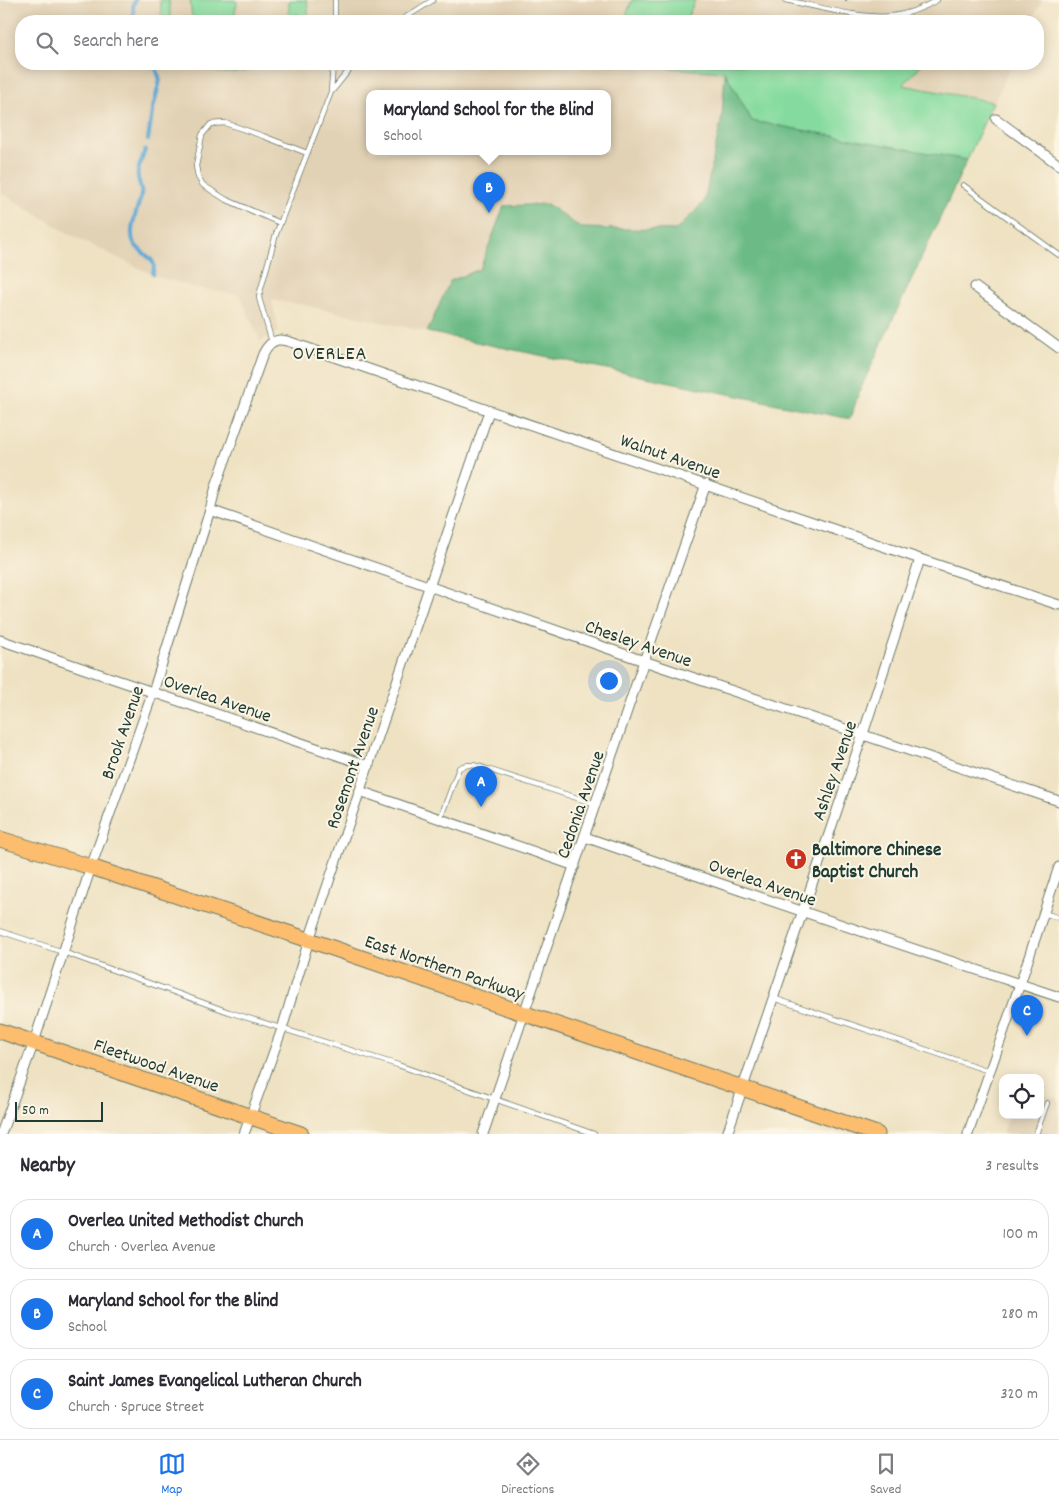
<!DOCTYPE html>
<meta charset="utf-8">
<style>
body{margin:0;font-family:Dekko,sans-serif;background:#f2f2f3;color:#2b2b33}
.controls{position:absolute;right:15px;bottom:15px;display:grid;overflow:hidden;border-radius:10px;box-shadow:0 2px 12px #0003}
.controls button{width:45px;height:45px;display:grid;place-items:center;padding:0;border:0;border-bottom:1px solid #e1e1e2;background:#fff;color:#2b2b33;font:25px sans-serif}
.scale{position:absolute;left:15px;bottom:12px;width:88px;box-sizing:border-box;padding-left:5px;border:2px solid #1f3d34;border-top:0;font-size:14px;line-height:18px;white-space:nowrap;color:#1f3d34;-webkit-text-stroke:4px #fcf5e5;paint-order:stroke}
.you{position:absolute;left:608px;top:680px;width:18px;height:18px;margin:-12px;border:4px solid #fff;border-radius:50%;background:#1a73e8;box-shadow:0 0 0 8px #1a73e833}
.badge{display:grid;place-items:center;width:32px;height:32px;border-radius:50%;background:#1a73e8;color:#fff;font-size:16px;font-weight:700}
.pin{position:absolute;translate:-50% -41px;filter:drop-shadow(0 1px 2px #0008)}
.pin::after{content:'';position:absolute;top:26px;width:18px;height:15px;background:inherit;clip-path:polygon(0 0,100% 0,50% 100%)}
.popup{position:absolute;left:366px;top:90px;width:245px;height:65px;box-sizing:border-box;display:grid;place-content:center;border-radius:10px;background:#fff;filter:drop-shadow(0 1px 4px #0005);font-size:16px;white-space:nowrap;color:#7c7c81}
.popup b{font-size:19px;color:#2b2b33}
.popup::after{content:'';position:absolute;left:50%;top:100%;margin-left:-10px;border:10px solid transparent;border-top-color:#fff}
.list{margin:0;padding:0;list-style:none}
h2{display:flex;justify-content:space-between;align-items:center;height:65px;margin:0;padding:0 20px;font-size:21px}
h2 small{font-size:16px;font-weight:400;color:#7c7c81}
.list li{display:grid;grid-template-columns:32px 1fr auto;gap:15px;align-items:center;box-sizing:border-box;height:70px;margin:0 10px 10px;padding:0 10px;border:1px solid #e1e1e2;border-radius:20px}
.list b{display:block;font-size:19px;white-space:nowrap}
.list p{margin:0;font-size:16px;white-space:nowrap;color:#7c7c81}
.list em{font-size:16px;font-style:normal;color:#7c7c81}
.icon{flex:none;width:28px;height:28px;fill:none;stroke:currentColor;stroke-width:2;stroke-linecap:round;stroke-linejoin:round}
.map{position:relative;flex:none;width:1059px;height:1134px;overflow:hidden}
.search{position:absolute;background:#fff;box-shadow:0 2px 12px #0003;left:15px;right:15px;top:15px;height:55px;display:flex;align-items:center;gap:12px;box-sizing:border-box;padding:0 18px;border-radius:20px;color:#7c7c81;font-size:19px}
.sheet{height:305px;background:#fff}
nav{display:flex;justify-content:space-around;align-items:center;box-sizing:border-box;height:70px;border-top:1px solid #e1e1e2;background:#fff;font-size:14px;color:#7c7c81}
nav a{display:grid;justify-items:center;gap:2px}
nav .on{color:#1a73e8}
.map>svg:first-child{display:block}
.built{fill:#e2d2b5;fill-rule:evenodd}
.green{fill:#85db9f;stroke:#528c6a}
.forest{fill:#6cbb86;stroke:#467c5d}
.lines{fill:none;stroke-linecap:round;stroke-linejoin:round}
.stream{stroke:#5ba8d4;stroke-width:4}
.lane-casing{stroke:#687766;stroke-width:6}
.street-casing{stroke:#687766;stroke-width:11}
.primary-casing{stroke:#687766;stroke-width:17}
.path{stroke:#687766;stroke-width:2;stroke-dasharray:1 4;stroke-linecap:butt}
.lane{stroke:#fff;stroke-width:4.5}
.street{stroke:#fff;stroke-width:9}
.primary{stroke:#fcbd6e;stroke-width:15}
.labels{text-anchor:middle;stroke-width:4;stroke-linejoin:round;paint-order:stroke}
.street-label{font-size:19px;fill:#1f3d34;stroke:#fcf5e5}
.poi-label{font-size:19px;font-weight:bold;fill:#1f3d34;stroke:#fcf5e5;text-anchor:start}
.neighbourhood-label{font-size:20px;letter-spacing:1px;fill:#1f3d34;stroke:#fcf5e5}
</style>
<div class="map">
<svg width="1059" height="1134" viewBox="0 0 1059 1134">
<rect width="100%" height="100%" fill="#fcf5e5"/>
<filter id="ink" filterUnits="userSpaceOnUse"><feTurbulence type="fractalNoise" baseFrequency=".02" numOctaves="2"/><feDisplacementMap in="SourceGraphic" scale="10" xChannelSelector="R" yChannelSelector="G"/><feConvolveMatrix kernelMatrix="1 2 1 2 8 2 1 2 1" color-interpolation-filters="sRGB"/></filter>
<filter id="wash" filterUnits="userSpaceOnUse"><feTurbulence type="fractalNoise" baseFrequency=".0096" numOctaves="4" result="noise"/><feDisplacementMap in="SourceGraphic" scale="20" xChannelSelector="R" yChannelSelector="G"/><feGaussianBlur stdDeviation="1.12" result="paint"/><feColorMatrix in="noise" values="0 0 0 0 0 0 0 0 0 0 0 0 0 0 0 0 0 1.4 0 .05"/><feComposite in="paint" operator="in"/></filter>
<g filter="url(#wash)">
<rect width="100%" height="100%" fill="#efe2c3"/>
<path class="built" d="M0 0H1042L1032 21H21V64H1012L860 390 850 419 685 384 427 332 303 305 272 300 279 332 260 341 240 295 197 288 155 276 71 235 0 192ZM370 94H608V152H370Z
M1040 1093 1059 1099V1134H1002L1008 1115H1040Z"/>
<path class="green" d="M160 0H169L171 21H162Z
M190 0H236L237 4 234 17H249V20L232 21H190L192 18Z
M289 0H307L309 21H298L297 13 296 21H287L289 8Z
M632 0H695L686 21H624Z
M194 64 235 66 245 64H265C241 76 218 76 194 64Z
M607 64H922L903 85 993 102 967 160 752 121 725 72Z"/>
<path class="forest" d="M725 72 752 121 967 160 860 390 850 419 427 332 450 281 480 269 504 206 547 204 581 228 676 230 704 202 722 117Z"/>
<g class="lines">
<path class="stream" d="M134 21 133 6 135 0
M143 64 156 68 160 80 152 112 148 140
M145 150C143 157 139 165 138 172 136 180 143 187 141 195 139 208 127 230 134 243 138 251 154 258 154 266 154 269 153 271 153 274"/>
</g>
</g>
<g filter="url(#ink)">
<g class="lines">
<g class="lane-casing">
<path id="lane" d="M335 0V21
M785 0C816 6 862 20 893 16 909 14 923 8 937 0
M400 21 433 0
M332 91 354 64
M963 185 1059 255
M280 223 225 199 203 185 198 177 196 166 202 135 211 124 225 123 263 136 307 153
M272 342 259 298 260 292 276 234 331 92 333 64
M440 819 459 768C467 763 476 765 484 768L596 804
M1044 913 1059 918
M0 931 63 952 229 1012 398 1065 594 1134
M773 998 989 1071
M1036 1134 1047 1103"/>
</g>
<g class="street-casing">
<path id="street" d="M996 119 1059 165
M975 287 1059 348
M210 510 644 661 1059 801
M0 640 369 766
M360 791 575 866
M585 837C743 892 901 945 1059 997
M1 1134 34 1042 91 867 153 692 210 510 216 486 263 354C274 332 286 341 305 347L920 559 1059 605
M244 1134 282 1029 309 940 489 411
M483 1134 644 661 706 484
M727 1134 863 734 920 559
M968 1134 1020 984 1059 867"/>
</g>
<g class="primary-casing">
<path id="primary" d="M0 839 91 867 309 940 877 1134
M0 1031 301 1134"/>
</g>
<path class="path" d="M846 1V0"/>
<use href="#lane" class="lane"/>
<use href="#street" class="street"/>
<use href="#primary" class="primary"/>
</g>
</g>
<defs>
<g id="church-disc" transform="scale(1.125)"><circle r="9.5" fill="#c8321e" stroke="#fcf5e5"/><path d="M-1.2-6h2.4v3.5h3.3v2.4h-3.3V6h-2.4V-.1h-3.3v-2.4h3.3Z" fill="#fff"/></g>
</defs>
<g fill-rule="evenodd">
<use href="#church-disc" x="796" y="859"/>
</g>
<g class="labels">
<g class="street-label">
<text transform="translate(671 455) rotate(19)" y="7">Walnut Avenue</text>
<text transform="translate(639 642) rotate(19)" y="7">Chesley Avenue</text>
<text transform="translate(218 697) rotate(19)" y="7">Overlea Avenue</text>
<text transform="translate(121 732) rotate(-71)" y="7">Brook Avenue</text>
<text transform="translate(351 767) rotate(-71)" y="7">Rosemont Avenue</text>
<text transform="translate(833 770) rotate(-71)" y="7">Ashley Avenue</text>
<text transform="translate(579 804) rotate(-71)" y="7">Cedonia Avenue</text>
<text transform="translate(763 881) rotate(19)" y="7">Overlea Avenue</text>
<text transform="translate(445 966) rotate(19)" y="7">East Northern Parkway</text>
<text transform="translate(157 1064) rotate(19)" y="7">Fleetwood Avenue</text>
</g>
<g class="poi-label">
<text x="812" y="855">Baltimore Chinese<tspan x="812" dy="22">Baptist Church</tspan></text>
</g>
<g class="neighbourhood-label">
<text x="330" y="359">OVERLEA</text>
</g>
</g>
</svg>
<div class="controls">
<button><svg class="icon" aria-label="locate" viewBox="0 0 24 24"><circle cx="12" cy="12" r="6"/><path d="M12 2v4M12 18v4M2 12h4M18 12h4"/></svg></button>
</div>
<div class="scale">50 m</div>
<div class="you"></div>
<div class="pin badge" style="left:481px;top:807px">A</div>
<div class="pin badge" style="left:489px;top:213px">B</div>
<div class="popup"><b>Maryland School for the Blind</b>School</div>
<div class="pin badge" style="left:1027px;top:1036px">C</div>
<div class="search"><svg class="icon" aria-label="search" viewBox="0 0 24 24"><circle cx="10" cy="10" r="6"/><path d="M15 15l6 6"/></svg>Search here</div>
</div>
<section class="sheet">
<h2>Nearby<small>3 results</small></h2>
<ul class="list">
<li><span class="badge">A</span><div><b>Overlea United Methodist Church</b><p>Church · Overlea Avenue</p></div><em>100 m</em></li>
<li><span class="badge">B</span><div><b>Maryland School for the Blind</b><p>School</p></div><em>280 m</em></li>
<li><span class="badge">C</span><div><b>Saint James Evangelical Lutheran Church</b><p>Church · Spruce Street</p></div><em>320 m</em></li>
</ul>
</section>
<nav>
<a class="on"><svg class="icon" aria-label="map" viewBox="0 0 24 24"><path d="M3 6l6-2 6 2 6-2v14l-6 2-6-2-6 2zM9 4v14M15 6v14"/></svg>Map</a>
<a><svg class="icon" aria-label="directions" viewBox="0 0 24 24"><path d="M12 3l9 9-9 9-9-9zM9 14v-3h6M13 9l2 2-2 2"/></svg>Directions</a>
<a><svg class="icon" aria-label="saved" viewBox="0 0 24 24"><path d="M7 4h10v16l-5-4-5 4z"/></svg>Saved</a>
</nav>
